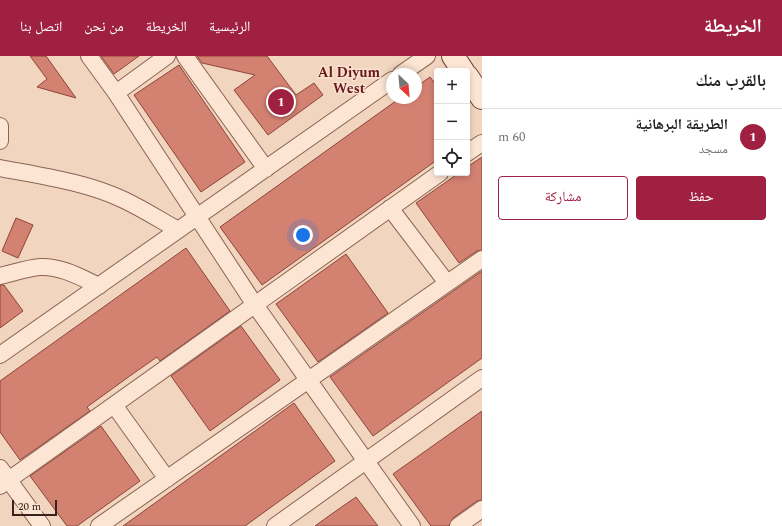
<!DOCTYPE html>
<html lang="ar">
<meta charset="utf-8">
<style>
body{margin:0;font-family:Spectral,"Noto Naskh Arabic",serif;background:#f6f6f6;color:#222;direction:rtl}
.controls{position:absolute;right:12px;top:12px;display:grid;overflow:hidden;border-radius:4px;box-shadow:0 2px 6px #0003}
.controls button{width:36px;height:36px;display:grid;place-items:center;padding:0;border:0;border-bottom:1px solid #e0e0e0;background:#fff;color:#222;font:20px sans-serif}
.compass{position:absolute;left:386px;top:12px;width:36px;height:36px;border-radius:50%;background:#fff;box-shadow:0 2px 6px #0003;rotate:154deg}
.scale{position:absolute;left:12px;bottom:10px;width:45px;box-sizing:border-box;padding-left:4px;border:2px solid #3a221b;border-top:0;font-size:11px;line-height:14px;white-space:nowrap;color:#3a221b;-webkit-text-stroke:3px #f8e2cf;paint-order:stroke}
.you{position:absolute;left:303px;top:179px;width:14px;height:14px;margin:-10px;border:3px solid #fff;border-radius:50%;background:#1a73e8;box-shadow:0 0 0 6px #1a73e833}
.badge{display:grid;place-items:center;width:26px;height:26px;border-radius:50%;background:#a02042;color:#fff;font-size:13px;font-weight:700}
.pin{position:absolute;translate:-50% -50%;border:2px solid #fff;box-shadow:0 1px 4px #0006}
.list{margin:0;padding:0;list-style:none}
h2{display:flex;justify-content:space-between;align-items:center;height:52px;margin:0;padding:0 16px;font-size:17px}
h2 small{font-size:13px;font-weight:400;color:#767676}
.list li{display:grid;grid-template-columns:26px 1fr auto;gap:12px;align-items:center;box-sizing:border-box;height:56px;padding:0 16px;border-top:1px solid #e0e0e0}
.list b{display:block;font-size:15px;white-space:nowrap}
.list p{margin:0;font-size:13px;white-space:nowrap;color:#767676}
.list em{font-size:13px;font-style:normal;color:#767676}
.actions{display:flex;gap:8px;padding:12px 16px}
.actions a{flex:1;padding:9px 0;border:1px solid #a02042;border-radius:4px;text-align:center;font-size:14px;color:#a02042}
.actions .main{background:#a02042;color:#fff}
.icon{flex:none;width:22px;height:22px;fill:none;stroke:currentColor;stroke-width:2;stroke-linecap:round;stroke-linejoin:round}
.map{position:relative;flex:none;width:482px;height:470px;overflow:hidden;direction:ltr}
header{display:flex;align-items:center;gap:24px;box-sizing:border-box;height:56px;padding:0 20px;background:#a02042;color:#fff}
header strong{font-size:19px}
nav{display:flex;gap:22px;margin-inline-start:auto;font-size:14px}
main{display:flex}
aside{flex:1;background:#fff}
.map>svg:first-child{display:block}
.building{fill:#d38171;stroke:#8d4539}
.lines{fill:none;stroke-linecap:round;stroke-linejoin:round}
.street-casing{stroke:#8c6455;stroke-width:18}
.secondary-casing{stroke:#6d4639;stroke-width:24}
.street{stroke:#fce5d3;stroke-width:16}
.secondary{stroke:#fce5d3;stroke-width:22}
.labels{text-anchor:middle;stroke-width:3;stroke-linejoin:round;paint-order:stroke}
.neighbourhood-label{font-size:14px;font-weight:bold;fill:#6a171b;stroke:#f8e2cf}
</style>
<header>
<strong>الخريطة</strong>
<nav><a>الرئيسية</a><a>الخريطة</a><a>من نحن</a><a>اتصل بنا</a></nav>
</header>
<main>
<aside>
<h2>بالقرب منك<small></small></h2>
<ul class="list">
<li><span class="badge">1</span><div><b>الطريقة البرهانية</b><p>مسجد</p></div><em>60 m</em></li>
</ul>
<div class="actions"><a class="main">حفظ</a><a>مشاركة</a></div>
</aside>
<div class="map">
<svg width="482" height="470" viewBox="0 0 482 470">
<rect width="100%" height="100%" fill="#f2d5bf"/>
<path class="building" d="M30 0H46L76 42 37 31 47 23Z
M101 0H139L114 18Z
M197 0H267L296 39 314 27 323 39 268 79 234 34 255 19 202 7Z
M179 9 245 106 201 136 134 39Z
M430 21 437 30V104L262 229 220 171 400 42H416V31Z
M482 101V194L477 195 459 207 416 147 459 117H467V111Z
M16 162 33 169 18 202 2 195Z
M186 192 230 255 160 305 157 301 134 317 87 351 90 355 20 404 0 376V325Z
M346 198 388 257 318 306 276 248Z
M482 215V302L373 380 330 321Z
M0 229H4L23 255 0 272Z
M241 270 280 324 210 375 171 320Z
M294 347 335 405 245 470H123Z
M482 355V444L477 445 453 462 449 470H431L393 418Z
M101 370 140 425 77 470H67L30 420Z
M356 441 378 470H315L333 457Z"/>
<g class="lines">
<g class="street-casing">
<path id="street" d="M89 0 116 37 255 249 412 470
M185 0 266 113
M401 18 427 0
M116 37 167 0
M0 70V85
M467 97 482 87
M0 112C42 120 86 126 124 144 143 153 160 164 178 174
M390 152 447 227
M0 220C13 217 27 212 40 211 61 210 80 221 99 230
M0 299 392 24
M114 349 167 423
M0 412 42 470
M0 430 440 117
M99 470 482 203
M275 470 482 322
M458 470 482 453"/>
</g>
<g class="secondary-casing">
<path id="secondary" d="M453 0 463 15
M467 20 482 42"/>
</g>
<use href="#street" class="street"/>
<use href="#secondary" class="secondary"/>
</g>
<g class="labels">
<g class="neighbourhood-label">
<text x="349" y="21">Al Diyum<tspan x="349" dy="16">West</tspan></text>
</g>
</g>
</svg>
<div class="controls">
<button>+</button>
<button>−</button>
<button><svg class="icon" aria-label="locate" viewBox="0 0 24 24"><circle cx="12" cy="12" r="6"/><path d="M12 2v4M12 18v4M2 12h4M18 12h4"/></svg></button>
</div>
<svg class="compass" viewBox="-18 -18 36 36"><path d="M0-13l5 13h-10z" fill="#e53935"/><path d="M0 13l5-13h-10z" fill="#767676"/></svg>
<div class="scale">20 m</div>
<div class="you"></div>
<div class="pin badge" style="left:281px;top:46px">1</div>
</div>
</main>
